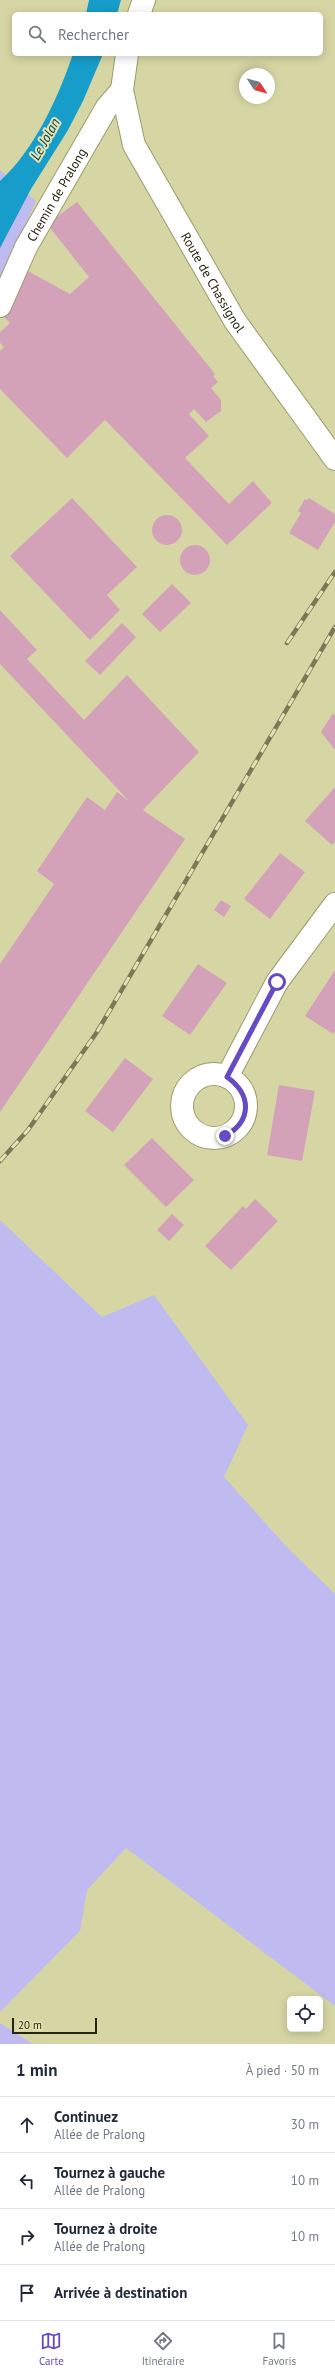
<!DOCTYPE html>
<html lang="fr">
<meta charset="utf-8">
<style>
body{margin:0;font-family:"PT Sans",sans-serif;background:#f2f2f3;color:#1f2937}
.controls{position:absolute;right:12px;bottom:12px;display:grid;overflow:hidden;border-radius:6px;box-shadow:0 2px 10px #0003}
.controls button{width:36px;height:36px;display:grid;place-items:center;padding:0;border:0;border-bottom:1px solid #e0e1e3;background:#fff;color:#1f2937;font:20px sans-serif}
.compass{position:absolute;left:239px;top:68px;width:36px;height:36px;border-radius:50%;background:#fff;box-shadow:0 2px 10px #0003;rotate:126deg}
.scale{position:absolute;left:12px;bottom:10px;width:85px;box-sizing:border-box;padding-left:4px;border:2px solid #262512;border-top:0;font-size:11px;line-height:14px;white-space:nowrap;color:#262512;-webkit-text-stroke:3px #e3e3b2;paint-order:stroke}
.stop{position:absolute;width:12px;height:12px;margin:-9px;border:3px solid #654bc4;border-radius:50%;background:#fff}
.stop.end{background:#654bc4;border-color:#fff;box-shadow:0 1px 4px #0008}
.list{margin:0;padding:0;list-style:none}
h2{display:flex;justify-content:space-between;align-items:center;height:52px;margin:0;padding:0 16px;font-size:17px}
h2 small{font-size:13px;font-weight:400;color:#747a83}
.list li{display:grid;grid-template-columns:26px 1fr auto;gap:12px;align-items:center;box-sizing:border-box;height:56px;padding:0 16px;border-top:1px solid #e0e1e3}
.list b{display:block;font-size:15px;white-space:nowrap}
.list p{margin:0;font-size:13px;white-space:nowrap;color:#747a83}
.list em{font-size:13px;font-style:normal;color:#747a83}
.icon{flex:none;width:22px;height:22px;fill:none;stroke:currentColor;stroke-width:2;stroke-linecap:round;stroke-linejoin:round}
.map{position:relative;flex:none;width:335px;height:2044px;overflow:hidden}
.search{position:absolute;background:#fff;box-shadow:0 2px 10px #0003;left:12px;right:12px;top:12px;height:44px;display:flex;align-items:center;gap:10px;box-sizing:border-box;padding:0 14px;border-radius:6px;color:#747a83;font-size:15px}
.sheet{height:276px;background:#fff}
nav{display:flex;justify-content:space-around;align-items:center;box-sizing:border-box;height:56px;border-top:1px solid #e0e1e3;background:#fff;font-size:11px;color:#747a83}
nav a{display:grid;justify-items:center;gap:2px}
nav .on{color:#654bc4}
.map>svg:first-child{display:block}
.green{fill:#bfbaf0}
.water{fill:#169dca}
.building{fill:#d3a2b9}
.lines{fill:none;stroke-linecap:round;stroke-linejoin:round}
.minor-casing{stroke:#9b9b6c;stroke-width:24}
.minor{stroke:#fff;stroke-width:22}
.rail-casing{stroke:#797957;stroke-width:4.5}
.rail{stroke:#e3e3b2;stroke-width:3;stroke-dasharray:9;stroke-linecap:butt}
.route{stroke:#654bc4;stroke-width:5}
.labels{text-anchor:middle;stroke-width:4;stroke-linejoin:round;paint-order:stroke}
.street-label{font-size:13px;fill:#262512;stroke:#e3e3b2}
.water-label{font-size:14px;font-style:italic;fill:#083d50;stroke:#e3e3b2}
</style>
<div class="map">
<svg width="335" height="2044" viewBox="0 0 335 2044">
<rect width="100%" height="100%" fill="#d6d6a5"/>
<path class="green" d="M0 170 36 201 0 281Z
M0 1220 102 1317 154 1295 248 1425 224 1477 286 1546 335 1594V2006L126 1848 87 1890 80 1931 0 2012Z
M0 2023 33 2044H0Z"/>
<path class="water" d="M89 0H121L117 14H86Z
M73 54H103L83 101 68 130 31 189 0 248V181C35 149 58 98 73 54Z"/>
<path class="building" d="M77 202 215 374 213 376 218 382 211 388 221 400V411L206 422 194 409 189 414 209 436 185 458 229 504 253 481 272 503 227 545 105 420 67 458 0 389V351L4 347 0 343V332L10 323 2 315 26 270 70 294 89 277 47 224Z
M72 498 137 567 107 595 120 610 90 640 10 556Z
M309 498 335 514V522L318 550 289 533 301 513 298 511 305 499 307 500Z
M152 530a15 15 0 1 1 30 0a15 15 0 1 1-30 0Z
M180 560a15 15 0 1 1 30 0a15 15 0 1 1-30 0Z
M172 584 191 603 160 632 142 614Z
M0 610 37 650 27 659 84 720 127 675 199 752 143 810 185 839 0 1112V964L54 884 37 871 87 797 105 810 117 792 129 801 0 664Z
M122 623 136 637 100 675 85 661Z
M333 713 335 716V750L321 732Z
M335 787V842L332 845 305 821Z
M280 853 305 872 270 919 244 899Z
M221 900 231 906 224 917 214 910Z
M198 964 227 983 190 1035 162 1016Z
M335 970V1031L333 1034 305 1016Z
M125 1058 153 1079 113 1132 85 1111Z
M279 1085 315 1091 302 1161 267 1155Z
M152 1138 194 1180 166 1207 124 1165Z
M255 1199 278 1221 231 1270 205 1246 243 1206 246 1209Z
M172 1214 184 1225 169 1241 157 1230Z"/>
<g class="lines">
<g class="minor-casing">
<g id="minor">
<path d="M139 14 144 0"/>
<path id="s1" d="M127 54 122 90 134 145 235 321 335 459"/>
<path id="s2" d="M0 306 26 247 107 107 122 90"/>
<circle cx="214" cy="1106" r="32"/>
<path d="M227 1077 277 982 335 904"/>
</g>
</g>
<use href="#minor" class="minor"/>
<g class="rail-casing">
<path id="rail" d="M287 643 335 572
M0 1161 28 1130 97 1032 335 627"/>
</g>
<use href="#rail" class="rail"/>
</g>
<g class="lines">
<path class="route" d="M225 1136C252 1121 252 1095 227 1077L277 982"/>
</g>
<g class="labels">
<g class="street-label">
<text dy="5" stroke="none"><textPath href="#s2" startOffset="125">Chemin de Pralong</textPath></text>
<text dy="5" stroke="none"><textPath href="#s1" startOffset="251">Route de Chassignol</textPath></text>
</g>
<g class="water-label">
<text transform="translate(45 139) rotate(-61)" y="5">Le Jolan</text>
</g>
</g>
</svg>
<div class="controls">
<button><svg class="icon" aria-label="locate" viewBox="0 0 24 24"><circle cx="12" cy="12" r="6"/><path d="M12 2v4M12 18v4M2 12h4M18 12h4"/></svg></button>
</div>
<svg class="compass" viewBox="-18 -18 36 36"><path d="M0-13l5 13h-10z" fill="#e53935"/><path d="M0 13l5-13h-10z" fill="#747a83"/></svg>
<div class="scale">20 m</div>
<div class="stop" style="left:277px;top:982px"></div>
<div class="stop end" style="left:225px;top:1136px"></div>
<div class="search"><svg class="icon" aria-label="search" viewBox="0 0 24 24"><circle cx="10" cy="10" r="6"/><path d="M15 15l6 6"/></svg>Rechercher</div>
</div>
<section class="sheet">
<h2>1 min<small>À pied · 50 m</small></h2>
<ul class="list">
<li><svg class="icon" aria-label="ahead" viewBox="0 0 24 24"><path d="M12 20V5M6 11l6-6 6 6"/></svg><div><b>Continuez</b><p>Allée de Pralong</p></div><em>30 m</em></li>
<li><svg class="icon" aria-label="left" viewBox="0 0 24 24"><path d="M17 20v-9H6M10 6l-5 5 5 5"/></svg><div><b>Tournez à gauche</b><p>Allée de Pralong</p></div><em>10 m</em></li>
<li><svg class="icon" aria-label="right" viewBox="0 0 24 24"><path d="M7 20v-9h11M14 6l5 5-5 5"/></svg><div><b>Tournez à droite</b><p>Allée de Pralong</p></div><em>10 m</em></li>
<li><svg class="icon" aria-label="arrive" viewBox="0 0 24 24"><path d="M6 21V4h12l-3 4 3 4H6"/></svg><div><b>Arrivée à destination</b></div></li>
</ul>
</section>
<nav>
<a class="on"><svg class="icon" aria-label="map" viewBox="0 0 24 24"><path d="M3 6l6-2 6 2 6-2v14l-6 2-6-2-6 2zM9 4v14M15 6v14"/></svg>Carte</a>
<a><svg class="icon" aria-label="directions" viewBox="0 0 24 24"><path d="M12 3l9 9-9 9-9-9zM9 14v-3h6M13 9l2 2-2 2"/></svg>Itinéraire</a>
<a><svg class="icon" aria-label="saved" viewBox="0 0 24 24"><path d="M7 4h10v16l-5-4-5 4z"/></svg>Favoris</a>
</nav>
